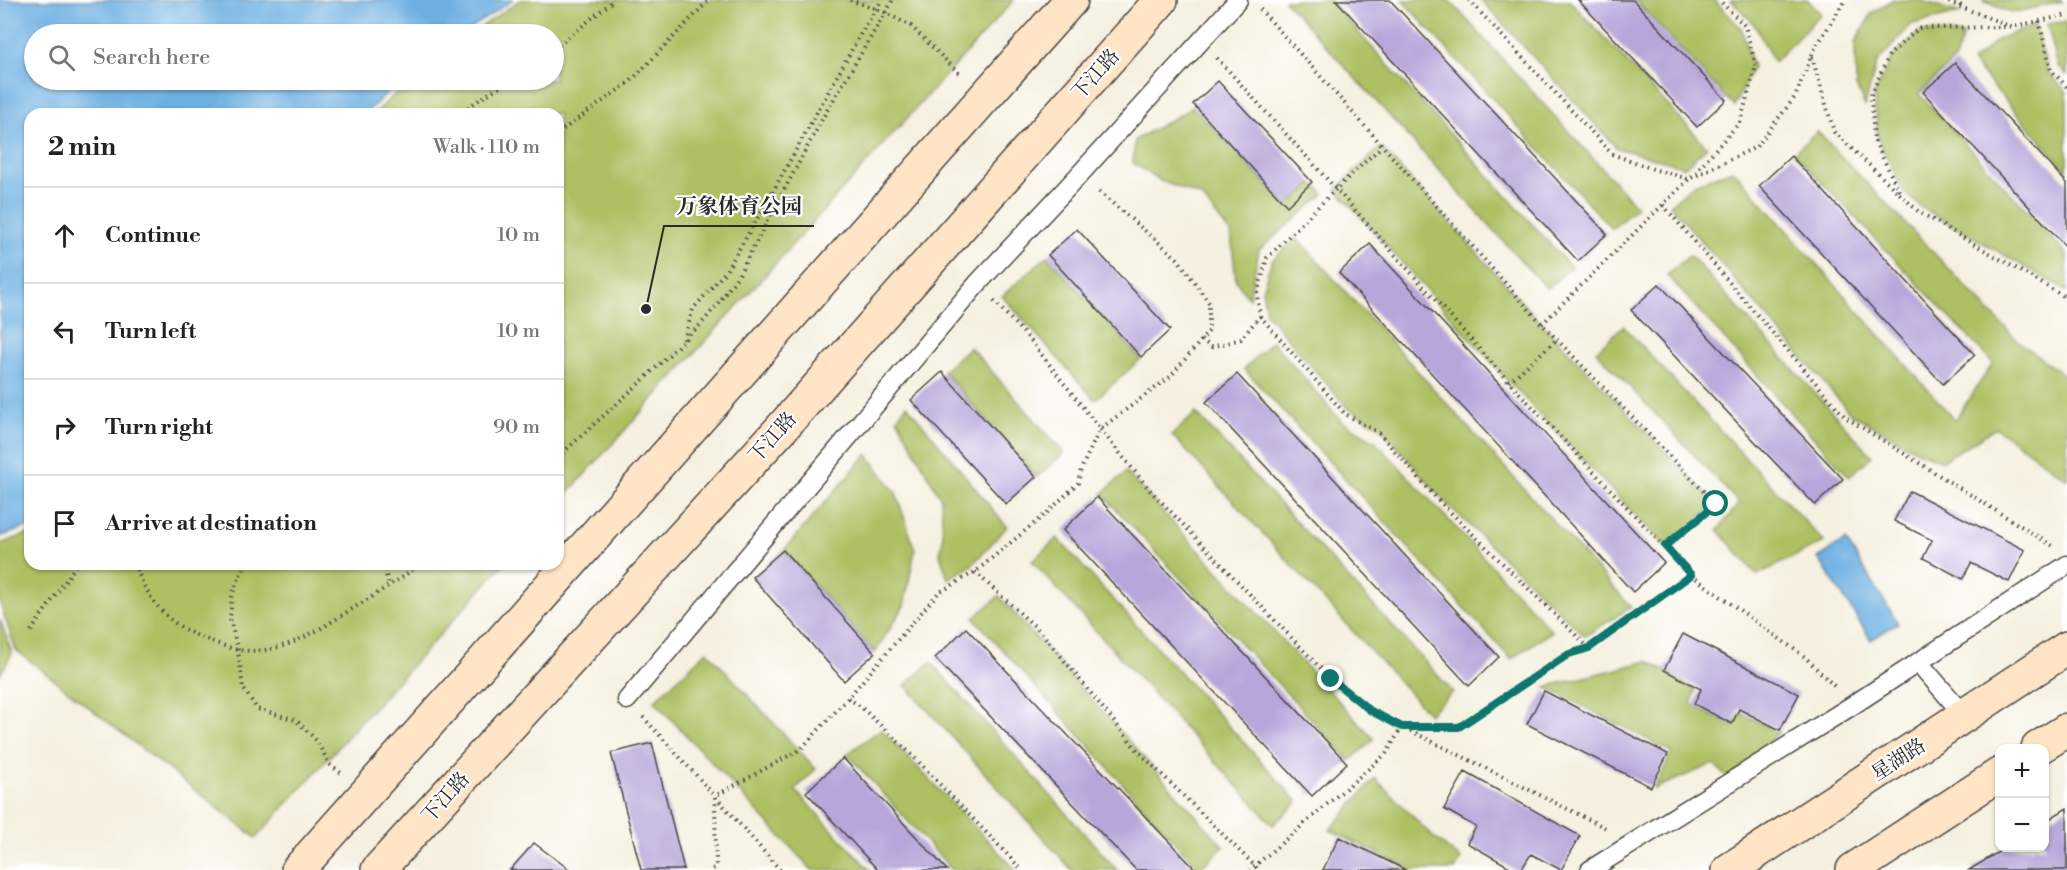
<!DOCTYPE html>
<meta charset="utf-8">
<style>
body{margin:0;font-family:"Libre Bodoni","Noto Serif SC",serif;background:#f6f6f6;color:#222}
.controls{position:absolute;right:18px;bottom:18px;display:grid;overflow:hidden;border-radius:12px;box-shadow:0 2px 4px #0004}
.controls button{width:54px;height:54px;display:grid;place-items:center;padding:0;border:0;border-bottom:2px solid #e0e0e0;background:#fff;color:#222;font:30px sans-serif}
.stop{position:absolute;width:18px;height:18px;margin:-14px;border:4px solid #0f766e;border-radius:50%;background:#fff}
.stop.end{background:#0f766e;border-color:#fff;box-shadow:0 2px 6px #0008}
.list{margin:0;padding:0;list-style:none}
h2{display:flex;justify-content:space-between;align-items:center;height:78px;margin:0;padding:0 24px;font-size:26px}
h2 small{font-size:20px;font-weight:400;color:#767676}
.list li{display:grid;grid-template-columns:39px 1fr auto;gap:18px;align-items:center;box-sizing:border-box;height:96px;padding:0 24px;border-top:2px solid #e0e0e0}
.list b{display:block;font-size:22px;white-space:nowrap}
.list em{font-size:20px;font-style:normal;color:#767676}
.icon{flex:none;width:33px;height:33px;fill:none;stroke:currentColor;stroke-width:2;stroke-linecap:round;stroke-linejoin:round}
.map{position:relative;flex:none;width:2067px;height:870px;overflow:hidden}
.search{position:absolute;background:#fff;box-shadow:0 2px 4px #0004;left:24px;top:24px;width:540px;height:66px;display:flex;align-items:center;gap:15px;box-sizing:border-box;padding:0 21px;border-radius:33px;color:#767676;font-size:22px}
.panel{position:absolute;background:#fff;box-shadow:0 2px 4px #0004;left:24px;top:108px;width:540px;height:462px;border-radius:18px}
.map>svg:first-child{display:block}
.green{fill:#afc063;stroke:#6d7647;stroke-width:1.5}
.water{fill:#6cafe1;stroke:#4c6d86;stroke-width:1.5}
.building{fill:#b8a6da}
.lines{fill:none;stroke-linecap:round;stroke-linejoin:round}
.lane-casing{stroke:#494946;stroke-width:21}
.secondary-casing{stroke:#494946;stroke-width:36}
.path{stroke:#494946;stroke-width:4;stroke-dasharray:1.5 4.5;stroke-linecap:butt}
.lane{stroke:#fff;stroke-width:18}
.secondary{stroke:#ffe4c6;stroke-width:33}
.path-bridge{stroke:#494946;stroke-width:4;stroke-dasharray:1.5 4.5;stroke-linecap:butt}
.route{stroke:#0f766e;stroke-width:8}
.labels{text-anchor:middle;stroke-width:4.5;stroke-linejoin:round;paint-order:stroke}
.street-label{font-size:20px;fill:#2b2b2b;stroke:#fff}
.leader{fill:none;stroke:#2b2b2b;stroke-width:2}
.callout-dot{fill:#2b2b2b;stroke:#fff;stroke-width:2}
.callout-label{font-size:21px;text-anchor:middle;font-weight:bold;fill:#2b2b2b;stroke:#fff;stroke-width:4.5;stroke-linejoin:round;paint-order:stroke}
</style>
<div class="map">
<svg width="2067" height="870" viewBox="0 0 2067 870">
<rect width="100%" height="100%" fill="#fff"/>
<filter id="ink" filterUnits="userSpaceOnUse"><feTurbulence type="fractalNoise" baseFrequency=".0167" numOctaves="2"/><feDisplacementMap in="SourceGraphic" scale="12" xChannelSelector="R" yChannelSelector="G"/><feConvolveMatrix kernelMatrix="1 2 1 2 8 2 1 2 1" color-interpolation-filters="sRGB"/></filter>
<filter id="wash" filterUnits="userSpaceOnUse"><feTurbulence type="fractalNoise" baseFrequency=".008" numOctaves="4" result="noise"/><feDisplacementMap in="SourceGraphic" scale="24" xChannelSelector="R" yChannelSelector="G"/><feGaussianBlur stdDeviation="1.35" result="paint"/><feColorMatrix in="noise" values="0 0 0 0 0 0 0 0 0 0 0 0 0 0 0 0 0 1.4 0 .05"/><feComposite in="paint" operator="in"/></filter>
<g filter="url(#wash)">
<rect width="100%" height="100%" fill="#f5f0df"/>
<path class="green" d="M520 0H1014L558 504V114H374L410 80H554V34H471Z
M1284 0H1329L1571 267 1547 289Z
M1402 0H1449L1637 207 1612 229Z
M1481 0H1569L1707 147 1685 167 1617 148Z
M1635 0H1714L1741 28 1753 67 1734 106Z
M1731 0H1808L1821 14 1774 62 1754 24Z
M1892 0H1920L1960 13 1912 24 1876 64 1865 106 1856 86 1855 42 1872 13Z
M1982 0H2060L2062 2 2011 13Z
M2067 21V75L2058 66 2047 24Z
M2035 25 2048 72 2067 92V171L1972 62 1998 39Z
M1921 31 1963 35 1955 59 1919 94 2067 254V291L1922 208 1903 191 1878 139 1874 95 1893 56Z
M1192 106 1287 206 1313 183 1324 194 1259 250 1249 298 1236 281 1231 234 1201 196 1161 181 1133 163 1135 140 1188 110Z
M1817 131 2017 340 2067 378V479L1996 428 1942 461 1917 451 1850 413 1670 205 1694 184 1733 170 1955 420 1993 363 1794 153Z
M1381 147 1542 324 1716 504 1665 546 1509 382 1336 189Z
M1297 238 1631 607 1585 636 1444 501 1379 426 1347 408 1266 313 1262 290 1272 260Z
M1690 255 1872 456 1849 477 1667 275Z
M1047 256 1141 359 1095 400 1002 296Z
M1623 326 1824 542 1757 575 1718 530 1739 503 1596 351Z
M1272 341 1341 421 1375 441 1552 631 1511 659 1244 369Z
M970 347 1064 453 1037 477 943 371Z
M907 405 1007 527 971 566 948 579 940 554 943 539 941 499 897 418Z
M1196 413 1453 692 1429 714 1172 435Z
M867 454 896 493 915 550 904 606 875 653 784 550Z
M1126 472 1374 739 1350 761 1102 494Z
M30 533V564H504L256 838 16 650 0 604V544Z
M1057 538 1298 802 1273 825 1032 561Z
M999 596 1224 847 1199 869 974 618Z
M0 619 12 654 0 675Z
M707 651 816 769 795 790 870 870H812L654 701Z
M1648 661 1696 690 1691 704 1732 726 1741 713 1779 732 1729 778 1713 764 1654 789 1672 752 1545 687Z
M931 662 1117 870H1072L905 685Z
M881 729 1016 870H952L847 754Z
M1375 778 1432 836 1461 859 1455 870H1412L1330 830Z"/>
<path class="water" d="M0 0H513L462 34H34V80H401L365 114H30V526L0 537Z
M1846 540 1898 623 1871 640 1818 558Z"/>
<g id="blocks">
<path class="building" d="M1336 0H1390L1607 234 1578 261Z
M1578 0H1633L1726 100 1697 127Z
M1955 63 2067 183V248L1923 92Z
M1218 81 1312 182 1287 206 1193 104Z
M1791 156 1975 355 1943 384 1759 186Z
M1077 229 1170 330 1141 357 1048 255Z
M1370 244 1664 563 1633 592 1339 273Z
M1659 284 1843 479 1815 505 1631 310Z
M942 372 1036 477 1006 504 911 400Z
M1237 374 1499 657 1469 686 1206 402Z
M1910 491 2025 550 2009 582 1971 563 1963 579 1923 558 1932 540 1894 521Z
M1097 497 1347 763 1312 796 1063 530Z
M783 550 875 653 844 681 752 577Z
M966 628 1196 870H1136L935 658Z
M1683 634 1799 694 1780 730 1739 709 1732 724 1694 704 1701 689 1664 670Z
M1544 691 1668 754 1651 787 1527 724Z
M652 743 684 869 680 870H641L611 753Z
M843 758 947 870H878L806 792Z
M1465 772 1580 836 1561 870 1531 854 1521 870H1515L1467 843 1476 827 1444 809Z
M2067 808V870H1969L2005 848H2044V822Z
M1339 837 1406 870H1323Z
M534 843 570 870H510Z"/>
</g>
</g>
<g filter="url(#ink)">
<use href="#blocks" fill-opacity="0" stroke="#494946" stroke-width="1.5"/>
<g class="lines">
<g class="lane-casing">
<path id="lane" d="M1918 662 1964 715
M627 700 977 284 1079 175 1238 0
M1590 870 1853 705 2067 565"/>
</g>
<g class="secondary-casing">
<path id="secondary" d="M2038 748 2067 730
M298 870 1071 0
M378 870 780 430 1161 0
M1729 870 2067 648
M1853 870 2000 774"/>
</g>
<path class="path" d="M850 0 884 12 911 26 962 76
M1469 0 1612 154 1656 170 1689 179 1756 147 1795 97 1814 50 1845 0
M1943 0 2012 27 2067 15
M1956 0 1962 7
M1260 9 1542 324 1716 504 1665 546
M2039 21 2051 70 2067 87
M554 49 614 0
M1812 57 1834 132 1919 212 2067 298
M1217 58 1336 189 1381 147
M458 114 509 80
M558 133 631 81 709 0
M1899 191 1874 140 1871 95 1889 55 1919 28 2012 27
M1663 205 1845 417 2053 546
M994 301 1031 341 1100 429 1170 377 1209 331V303L1178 259 1097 190
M1260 316 1345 414 1379 433 1440 502 1589 648 1569 654 1459 727H1402
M1542 324 1689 179 1740 122 1756 66 1745 26 1719 0
M1201 340 1212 347 1241 339 1260 316 1257 295 1267 258 1336 189 1509 382 1691 575 1589 648
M1509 382 1557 339
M558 457 643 380 702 323 716 306 738 276 825 114 893 0
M135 564C148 602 169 626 208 640 217 643 228 648 238 650 281 656 317 631 352 609 375 595 398 580 421 564
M248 564 241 573 232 595 230 619 238 650 243 688 257 709 296 720 317 741 329 764 341 773
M383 564 389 586
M975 572 1042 633 1138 751 1259 870
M1691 575 1805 657 1837 689
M31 631 77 564
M848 698 861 707 910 753 1022 870
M643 717 715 796 716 866 712 870
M1405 728 1608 829
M780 870 715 796 801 749 848 698 938 593 975 572 1048 512 1078 483 1081 469 1100 429 1150 490 1331 679 1371 711 1402 727 1386 754 1250 870"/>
<use href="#lane" class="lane"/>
<use href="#secondary" class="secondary"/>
<path class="path-bridge" d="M684 340 693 309 726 271 767 202 860 35 882 0"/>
</g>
</g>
<g class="lines" filter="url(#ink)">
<path class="route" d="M1331 679 1371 711 1402 727H1459L1569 654 1589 648 1691 575 1665 546 1716 504"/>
</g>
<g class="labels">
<g class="street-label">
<text transform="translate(1095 74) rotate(-48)" y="7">下江路</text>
<text transform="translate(772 437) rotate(-48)" y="7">下江路</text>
<text transform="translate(1898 759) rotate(-33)" y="7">星湖路</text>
<text transform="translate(445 797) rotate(-48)" y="7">下江路</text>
</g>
</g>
<path class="leader" d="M646 309L664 226H814"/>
<circle class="callout-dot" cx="646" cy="309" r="6"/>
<g class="callout-label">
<text x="739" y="213">万象体育公园</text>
</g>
</svg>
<div class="controls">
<button>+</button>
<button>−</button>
</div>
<div class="stop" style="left:1716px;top:504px"></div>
<div class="stop end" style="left:1331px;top:679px"></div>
<div class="search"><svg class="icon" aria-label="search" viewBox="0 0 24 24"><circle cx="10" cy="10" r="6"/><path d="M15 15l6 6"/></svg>Search here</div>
<section class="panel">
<h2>2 min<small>Walk · 110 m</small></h2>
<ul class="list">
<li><svg class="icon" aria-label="ahead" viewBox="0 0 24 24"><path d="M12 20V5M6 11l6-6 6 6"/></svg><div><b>Continue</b></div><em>10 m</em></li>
<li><svg class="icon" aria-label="left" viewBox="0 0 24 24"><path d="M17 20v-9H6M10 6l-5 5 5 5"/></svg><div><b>Turn left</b></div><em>10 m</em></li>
<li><svg class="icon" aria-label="right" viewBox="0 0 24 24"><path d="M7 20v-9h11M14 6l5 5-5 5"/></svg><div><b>Turn right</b></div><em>90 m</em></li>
<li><svg class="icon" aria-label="arrive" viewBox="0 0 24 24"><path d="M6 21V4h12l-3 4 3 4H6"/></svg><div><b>Arrive at destination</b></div></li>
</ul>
</section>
</div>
